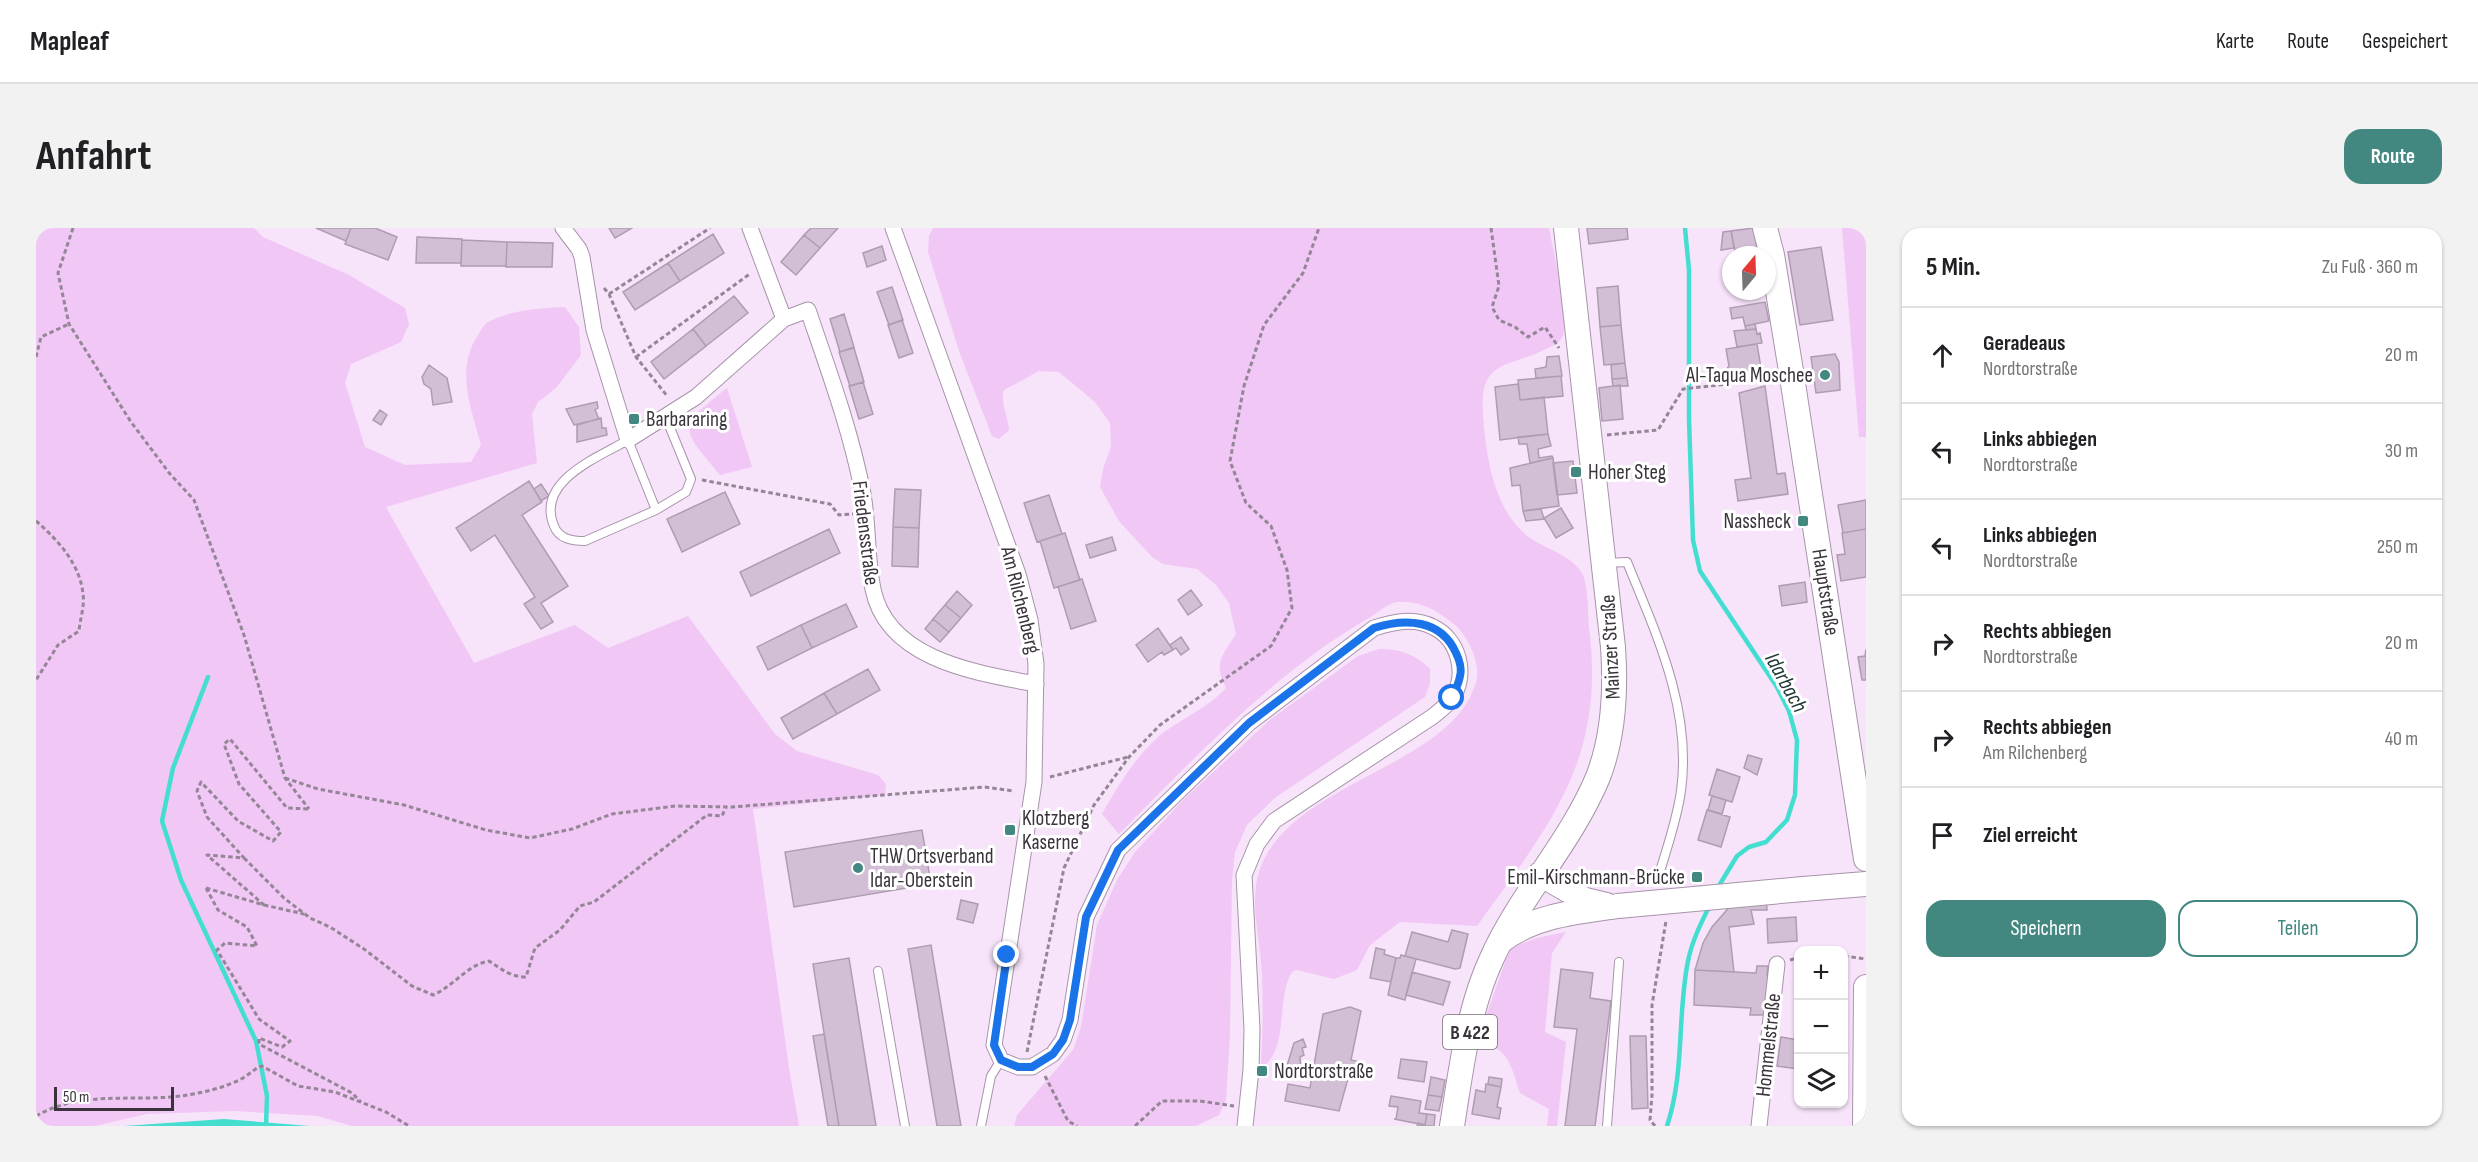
<!DOCTYPE html>
<html lang="de">
<meta charset="utf-8">
<style>
body{margin:0;font-family:"Sofia Sans Condensed",sans-serif;background:#f2f2f2;color:#202124}
.controls{position:absolute;right:18px;bottom:18px;display:grid;overflow:hidden;border-radius:12px;box-shadow:0 2px 4px #0004}
.controls button{width:54px;height:54px;display:grid;place-items:center;padding:0;border:0;border-bottom:2px solid #e0e0e0;background:#fff;color:#202124;font:30px sans-serif}
.compass{position:absolute;left:1686px;top:18px;width:54px;height:54px;border-radius:50%;background:#fff;box-shadow:0 2px 4px #0004;rotate:19deg}
.scale{position:absolute;left:18px;bottom:15px;width:120px;box-sizing:border-box;padding-left:6px;border:3px solid #3b333b;border-top:0;font-size:16px;line-height:21px;white-space:nowrap;color:#3b333b;-webkit-text-stroke:4px #fff;paint-order:stroke}
.stop{position:absolute;width:18px;height:18px;margin:-14px;border:4px solid #1a73e8;border-radius:50%;background:#fff}
.stop.end{background:#1a73e8;border-color:#fff;box-shadow:0 2px 6px #0008}
.list{margin:0;padding:0;list-style:none}
h2{display:flex;justify-content:space-between;align-items:center;height:78px;margin:0;padding:0 24px;font-size:26px}
h2 small{font-size:20px;font-weight:400;color:#757577}
.list li{display:grid;grid-template-columns:39px 1fr auto;gap:18px;align-items:center;box-sizing:border-box;height:96px;padding:0 24px;border-top:2px solid #e0e0e0}
.list b{display:block;font-size:22px;white-space:nowrap}
.list p{margin:0;font-size:20px;white-space:nowrap;color:#757577}
.list em{font-size:20px;font-style:normal;color:#757577}
.actions{display:flex;gap:12px;padding:18px 24px}
.actions a{flex:1;padding:14px 0;border:2px solid #428881;border-radius:18px;text-align:center;font-size:21px;color:#428881}
.actions .main{background:#428881;color:#fff}
.icon{flex:none;width:33px;height:33px;fill:none;stroke:currentColor;stroke-width:2;stroke-linecap:round;stroke-linejoin:round}
.map{position:relative;flex:none;width:1830px;height:898px;overflow:hidden;border-radius:18px}
header{display:flex;align-items:center;gap:36px;box-sizing:border-box;height:84px;padding:0 30px;background:#fff;border-bottom:2px solid #e0e0e0}
header strong{font-size:28px}
nav{display:flex;gap:33px;margin-inline-start:auto;font-size:21px}
.intro{display:flex;align-items:center;justify-content:space-between;box-sizing:border-box;height:144px;padding:0 36px}
h1{margin:0;font-size:42px}
.button{padding:15px 27px;border-radius:18px;background:#428881;color:#fff;font-size:21px;font-weight:700}
main{display:flex;gap:36px;padding:0 36px}
aside{flex:1;background:#fff;border-radius:18px;box-shadow:0 2px 4px #0004}
.map>svg:first-child{display:block}
.green{fill:#f1c7f6}
.water{fill:#44ded1}
.lines{fill:none;stroke-linecap:round;stroke-linejoin:round}
.stream{stroke:#44ded1;stroke-width:4.5}
.building{fill:#d3bfd5;stroke:#af9cb1;stroke-width:1.5}
.lane-casing{stroke:#a794a9;stroke-width:10}
.street-casing{stroke:#a794a9;stroke-width:17}
.primary-casing{stroke:#a794a9;stroke-width:26}
.path{stroke:#948696;stroke-width:3;stroke-dasharray:4.5 3;stroke-linecap:butt}
.lane{stroke:#fff;stroke-width:8}
.street{stroke:#fff;stroke-width:15}
.primary{stroke:#fff;stroke-width:24}
.primary-bridge-casing{stroke:#a794a9;stroke-width:26;stroke-linecap:butt}
.primary-bridge{stroke:#fff;stroke-width:24}
.route{stroke:#1a73e8;stroke-width:8}
.poi-dot{fill:#428881;stroke:#fff;stroke-width:2}
.labels{text-anchor:middle;stroke-width:6;stroke-linejoin:round;paint-order:stroke}
.shield{fill:#fff;stroke:#767076;stroke-width:1.5}
.shield-label{font-size:20px;font-weight:bold;fill:#3b333b}
.poi-label{font-size:21px;fill:#3b333b;stroke:#fff;text-anchor:start}
.street-label{font-size:21px;fill:#3b333b;stroke:#fff}
.water-label{font-size:22px;font-style:italic;fill:#203836;stroke:#fff}
</style>
<header>
<strong>Mapleaf</strong>
<nav><a>Karte</a><a>Route</a><a>Gespeichert</a></nav>
</header>
<div class="intro"><h1>Anfahrt</h1><a class="button">Route</a></div>
<main>
<div class="map">
<svg width="1830" height="898" viewBox="0 0 1830 898">
<rect width="100%" height="100%" fill="#f7e3fa"/>
<path class="green" d="M0 0H218L227 9 313 47 369 80 373 96 365 114 315 136 309 155 329 219 369 237 435 234 445 217C436 183 419 142 441 109 444 104 447 97 452 94 476 82 503 80 529 79L543 99 545 127 520 160 502 174 496 186 501 235 350 279 438 435 539 397 572 420 652 388 739 506 761 523 842 547 850 556 849 567 717 581 753 840 763 898H316L282 888 199 883 111 886 59 898H0Z
M897 0H1513C1517 22 1533 90 1527 107 1524 115 1517 118 1510 121 1470 141 1443 131 1447 187 1450 228 1458 284 1494 310 1510 321 1535 327 1546 345 1552 355 1552 386 1553 399 1570 532 1514 596 1441 698L1364 694 1334 717 1321 742 1298 751 1261 742 1256 744C1240 770 1253 816 1229 837L1225 835C1227 806 1227 776 1226 747 1225 713 1213 677 1223 644 1251 553 1422 539 1441 450 1444 434 1431 407 1419 397 1402 383 1384 372 1361 374 1352 375 1340 386 1331 391 1237 446 1159 529 1083 606L1066 586C1081 559 1098 531 1121 510 1143 491 1170 482 1190 460 1177 434 1186 429 1200 406L1193 375 1180 357 1161 341 1127 336 1116 329 1083 293 1064 259 1067 241 1075 219 1074 195 1059 174 1023 144 1003 143 968 162C964 174 972 188 973 202L963 211 956 208 924 126 892 24 893 8Z
M1806 0H1830V209H1823Z
M691 160 716 239 684 247C643 198 641 200 691 160Z
M1343 421C1364 421 1379 426 1394 441V456L1389 469 1240 569 1211 597 1199 624 1196 652 1194 805 1190 872 1183 887 1160 898H978L981 887 1037 822 1045 799 1061 697 1081 652 1099 624 1148 571 1235 491 1322 428Z
M1530 704 1516 725 1509 804 1530 814 1521 898H1511L1513 881 1484 865C1477 845 1474 821 1449 816L1448 794 1474 720 1501 710Z"/>
<path class="water" d="M188 891 274 898H88Z"/>
<g class="lines">
<path class="stream" d="M1649 0 1653 42V191L1657 312 1664 343 1741 459 1753 483 1761 512 1759 567 1751 592 1730 614 1713 619 1701 628 1681 661
M172 449 137 540 126 593 145 652 220 813 231 868 230 898
M1631 898C1649 844 1641 787 1652 733 1656 713 1665 695 1674 677"/>
</g>
<path class="building" d="M280 0H315L310 13Z
M315 0H339L361 9 352 32 309 16Z
M573 0H596L579 10Z
M775 0H802L784 20 768 7Z
M1551 0H1591L1592 11 1553 16Z
M1718 0 1721 22 1696 26 1699 23 1695 3Z
M1695 3 1698 20 1685 22 1687 4Z
M677 6 688 25 644 53 632 35Z
M768 7 784 20 760 47 745 34Z
M381 9 426 11 425 35H380Z
M426 12 471 14 470 38H425Z
M471 14 517 15 516 39H470Z
M846 18 850 32 831 39 827 25Z
M1785 19 1797 92 1764 97 1752 24Z
M632 35 644 53 599 82 587 64Z
M1582 58 1585 97 1564 99 1561 60Z
M856 59 867 92 853 97 841 64Z
M1703 63H1728V64L1704 69Z
M698 68 712 85 670 118 657 101Z
M1729 74 1733 93 1709 98 1707 89 1696 91 1694 80Z
M808 86 818 119 804 124 794 91Z
M866 92 877 125 863 130 852 97Z
M1719 96 1720 101 1710 102 1709 98Z
M1585 97 1589 135 1568 137 1564 99Z
M657 101 670 118 628 151 615 134Z
M1720 101 1721 106 1724 105 1726 115 1701 119 1698 103Z
M1721 116 1725 140 1722 146 1698 150 1697 145 1690 142 1693 138 1690 121Z
M818 120 828 154 814 158 803 124Z
M1799 126 1803 134 1804 162 1780 165 1775 129Z
M1523 128 1526 148 1500 150 1499 141 1510 139 1511 129Z
M1589 135 1591 150 1576 151 1575 137Z
M393 137 411 150 416 174 397 177 395 161 388 156 386 149Z
M1525 148 1527 168 1484 172 1482 152Z
M1591 150 1592 158H1577L1576 151Z
M827 154 837 186 823 191 813 158Z
M1482 156 1484 172 1508 169 1512 206 1464 212 1459 159Z
M1584 157 1587 191 1566 193 1563 160Z
M1729 158 1741 246 1749 245 1752 266 1702 273 1699 252 1715 250 1703 165Z
M561 174 562 180 559 182 563 191 538 197 530 181Z
M344 182 351 187 345 197 337 192Z
M565 190 566 200H570L571 207 541 214V197Z
M1512 206 1515 218 1502 221 1503 230 1516 228 1517 230 1494 235 1491 216H1483L1482 209Z
M1517 230 1523 278 1487 283 1484 257 1476 258 1474 240Z
M1537 233 1541 265 1521 267 1517 235Z
M493 253 506 274 486 287 532 358 505 375 517 394 505 401 488 376 499 369 459 307 435 323 420 300Z
M505 256 513 268 505 273 498 261Z
M859 261 885 262 883 300 857 299Z
M689 264 704 296 646 324 631 291Z
M1013 267 1026 306 1001 314 988 275Z
M1830 272V301L1807 305 1802 277Z
M1525 280 1537 300 1520 310 1508 290Z
M1505 281 1508 291 1490 293 1487 283Z
M857 299 883 300 882 339 856 338Z
M793 301 804 325 715 368 704 344Z
M1830 301V349L1805 353 1801 327 1809 326 1806 305Z
M1029 305 1044 352 1018 360 1004 313Z
M1076 309 1080 322 1054 330 1050 317Z
M1046 351 1060 393 1035 401 1022 359Z
M1769 354 1771 374 1746 378 1743 358Z
M1155 362 1166 377 1152 387 1142 372Z
M921 363 936 377 925 390 909 377Z
M810 376 821 399 776 420 765 397Z
M909 377 925 390 913 404 897 391Z
M897 391 913 404 904 414 889 401Z
M765 397 776 420 732 442 721 419Z
M1122 400 1137 422 1128 427 1126 424 1112 434 1100 417Z
M1145 409 1153 421 1145 427 1140 420 1137 422 1134 417Z
M1830 421V452H1826L1822 429 1829 428Z
M832 441 844 462 801 486 788 465Z
M788 465 801 486 757 511 745 490Z
M1712 527 1726 531 1721 547 1708 540Z
M1681 541 1704 549 1696 574 1673 567Z
M1676 568 1690 572 1686 586 1672 582Z
M1671 582 1694 589 1685 619 1662 612Z
M886 602 895 656 758 679 749 624Z
M1729 658 1731 682H1715L1718 696 1693 699 1698 744 1659 742 1667 715 1676 699 1711 659Z
M925 672 942 676 937 695 921 691Z
M1760 689 1761 713 1732 715 1731 691Z
M1416 702 1432 706 1424 740 1419 741 1369 728 1376 704 1412 714Z
M895 717 925 898H901L872 721Z
M1340 720 1349 722 1348 726 1360 730 1355 754 1334 750Z
M1365 727 1380 731 1369 772 1352 767 1360 730H1364Z
M813 730 840 898H803L777 736Z
M1721 738H1732L1731 747H1734L1729 787H1714L1715 780 1658 777 1659 742 1720 745Z
M1525 741 1557 745 1554 770 1575 773 1559 898H1529L1541 801 1518 799Z
M1376 744 1414 754 1407 777 1370 767Z
M1314 779 1325 783 1315 832 1325 834 1322 848 1313 847 1303 883 1249 873 1252 856 1274 860 1287 786Z
M788 806 803 898H792L777 808Z
M1594 808H1610L1612 880 1596 881Z
M1745 809 1762 812V841L1741 838Z
M1267 811 1270 819 1266 820 1268 827 1264 829 1265 843 1254 848 1249 844 1258 815Z
M1365 831 1391 834 1388 854 1362 850Z
M1395 849 1409 852 1406 869 1392 867Z
M1453 849 1466 851 1465 859 1452 856Z
M1450 856 1465 859 1461 879 1465 880 1463 891 1436 886 1440 862 1449 864Z
M1392 867 1406 869 1403 883 1389 881Z
M1355 868 1385 873 1383 885 1391 886 1389 897 1358 891H1360L1362 879 1353 878Z
M1391 886 1399 887 1398 898H1381L1382 895 1389 897Z"/>
<g class="lines">
<g class="lane-casing">
<path id="lane" d="M620 282 592 212C563 229 499 253 518 298 523 311 536 313 549 313L620 282 650 264 655 251 630 190
M1570 335 1591 334C1621 408 1656 481 1645 563 1641 591 1632 617 1624 643
M842 743 869 898
M945 898 955 848 965 832
M1571 898 1583 734"/>
</g>
<g class="street-casing">
<path id="street" d="M527 0 543 21 546 29 558 102 592 212 660 169 748 91 772 82C792 141 814 200 826 261 833 294 830 328 837 361 851 432 941 445 1000 456
M714 0 748 91
M857 0 982 346 994 392 1000 436 998 554 958 817 965 832 982 839H996L1017 826 1027 812 1034 792 1050 689 1082 622 1213 495 1338 400C1357 394 1378 389 1397 399 1423 411 1432 447 1416 470 1412 477 1402 484 1396 489L1238 593 1221 616 1208 647 1216 801 1215 842 1209 898
M1723 898 1741 736"/>
</g>
<g class="primary-casing">
<path id="primary" d="M1729 0 1736 27 1756 149 1830 631
M1504 646 1549 672 1570 677
M1767 661 1830 656
M1465 713C1498 687 1542 684 1582 678
M1416 898C1425 842 1432 781 1456 730 1485 666 1535 614 1562 549 1578 508 1580 462 1577 419L1530 0
M1829 898 1830 759"/>
</g>
<path class="path" d="M37 0 22 45 33 96 95 194 134 246 158 272 208 407 249 550 273 581
M1455 0 1463 58 1456 79 1463 92 1479 99 1492 109 1509 99 1523 120
M568 60 573 66 600 129 632 169
M573 66 674 0
M0 129 5 109 33 96
M600 129 715 45
M1571 207 1622 202 1647 161 1737 151
M666 252 794 276 803 287 817 286
M0 293C22 312 44 336 47 366 49 377 44 391 43 403L22 417 0 452
M1014 549 1092 529
M249 550 282 561 368 577 450 602 494 610 536 601 576 586 639 578 696 579 948 559 978 563
M208 630 248 670 274 690 294 699 328 721 376 758 397 767C418 758 431 737 453 733 465 741 475 749 490 749L499 720 524 702 544 678 558 674 671 587 686 588 690 579
M170 660 228 677 171 627 208 630 171 589 161 563 165 554 202 593 237 613 245 604 203 556 188 516 194 511 251 580 273 581
M170 660 182 682 211 699 221 718 189 715 181 722 223 791 254 813 246 819 223 810V816L316 865 325 874
M228 677 268 686
M1808 728 1830 731
M1754 732 1762 730
M991 824 1028 640 1058 577 1093 529 1124 497 1235 418 1256 380 1251 342 1235 298 1210 275 1194 233 1208 158 1228 97 1267 45 1283 0
M1009 848 1032 893 1041 898
M0 888C45 862 96 874 145 868 165 865 189 860 207 850 214 846 219 840 226 838L262 858 299 864 350 884 373 898
M1099 898 1126 873H1164L1198 878
M1619 898 1614 892 1616 867V777L1630 693"/>
<use href="#lane" class="lane"/>
<use href="#street" class="street"/>
<use href="#primary" class="primary"/>
<g class="primary-bridge-casing">
<path id="primary-bridge" d="M1582 678 1767 661"/>
</g>
<use href="#primary-bridge" class="primary-bridge"/>
</g>
<g class="lines">
<path class="route" d="M971 727 958 817 965 832 982 839H996L1017 826 1027 812 1034 792 1050 689 1082 622 1213 495 1338 400C1369 390 1405 391 1420 425 1423 431 1426 441 1424 448 1423 455 1419 463 1416 470"/>
</g>
<g class="poi-dot">
<circle cx="1789" cy="147" r="6"/>
<rect x="592" y="185" width="12" height="12" rx="3"/>
<rect x="1534" y="238" width="12" height="12" rx="3"/>
<rect x="1761" y="287" width="12" height="12" rx="3"/>
<rect x="968" y="596" width="12" height="12" rx="3"/>
<circle cx="822" cy="640" r="6"/>
<rect x="1655" y="643" width="12" height="12" rx="3"/>
<rect x="1220" y="837" width="12" height="12" rx="3"/>
</g>
<g class="labels">
<rect class="shield" x="1407" y="787" width="54" height="34" rx="4.5"/>
<g class="shield-label">
<text x="1434" y="811">B 422</text>
</g>
<g class="poi-label">
<text x="1777" y="154" text-anchor="end">Al-Taqua Moschee</text>
<text x="610" y="198">Barbararing</text>
<text x="1552" y="251">Hoher Steg</text>
<text x="1755" y="300" text-anchor="end">Nassheck</text>
<text x="986" y="597">Klotzberg<tspan x="986" dy="24">Kaserne</tspan></text>
<text x="834" y="635">THW Ortsverband<tspan x="834" dy="24">Idar-Oberstein</tspan></text>
<text x="1649" y="656" text-anchor="end">Emil-Kirschmann-Brücke</text>
<text x="1238" y="850">Nordtorstraße</text>
</g>
<g class="street-label">
<text transform="translate(830 305) rotate(83)" y="7">Friedensstraße</text>
<text transform="translate(1790 364) rotate(81)" y="7">Hauptstraße</text>
<text transform="translate(985 372) rotate(76)" y="7">Am Rilchenberg</text>
<text transform="translate(1574 419) rotate(-93)" y="7">Mainzer Straße</text>
<text transform="translate(1732 817) rotate(-84)" y="7">Hommelstraße</text>
</g>
<g class="water-label">
<text transform="translate(1751 454) rotate(61)" y="8">Idarbach</text>
</g>
</g>
</svg>
<div class="controls">
<button>+</button>
<button>−</button>
<button><svg class="icon" aria-label="layers" viewBox="0 0 24 24"><path d="M12 4l9 5-9 5-9-5zM3 14l9 5 9-5"/></svg></button>
</div>
<svg class="compass" viewBox="-18 -18 36 36"><path d="M0-13l5 13h-10z" fill="#e53935"/><path d="M0 13l5-13h-10z" fill="#757577"/></svg>
<div class="scale">50 m</div>
<div class="stop" style="left:1416px;top:470px"></div>
<div class="stop end" style="left:971px;top:727px"></div>
</div>
<aside>
<h2>5 Min.<small>Zu Fuß · 360 m</small></h2>
<ul class="list">
<li><svg class="icon" aria-label="ahead" viewBox="0 0 24 24"><path d="M12 20V5M6 11l6-6 6 6"/></svg><div><b>Geradeaus</b><p>Nordtorstraße</p></div><em>20 m</em></li>
<li><svg class="icon" aria-label="left" viewBox="0 0 24 24"><path d="M17 20v-9H6M10 6l-5 5 5 5"/></svg><div><b>Links abbiegen</b><p>Nordtorstraße</p></div><em>30 m</em></li>
<li><svg class="icon" aria-label="left" viewBox="0 0 24 24"><path d="M17 20v-9H6M10 6l-5 5 5 5"/></svg><div><b>Links abbiegen</b><p>Nordtorstraße</p></div><em>250 m</em></li>
<li><svg class="icon" aria-label="right" viewBox="0 0 24 24"><path d="M7 20v-9h11M14 6l5 5-5 5"/></svg><div><b>Rechts abbiegen</b><p>Nordtorstraße</p></div><em>20 m</em></li>
<li><svg class="icon" aria-label="right" viewBox="0 0 24 24"><path d="M7 20v-9h11M14 6l5 5-5 5"/></svg><div><b>Rechts abbiegen</b><p>Am Rilchenberg</p></div><em>40 m</em></li>
<li><svg class="icon" aria-label="arrive" viewBox="0 0 24 24"><path d="M6 21V4h12l-3 4 3 4H6"/></svg><div><b>Ziel erreicht</b></div></li>
</ul>
<div class="actions"><a class="main">Speichern</a><a>Teilen</a></div>
</aside>
</main>
